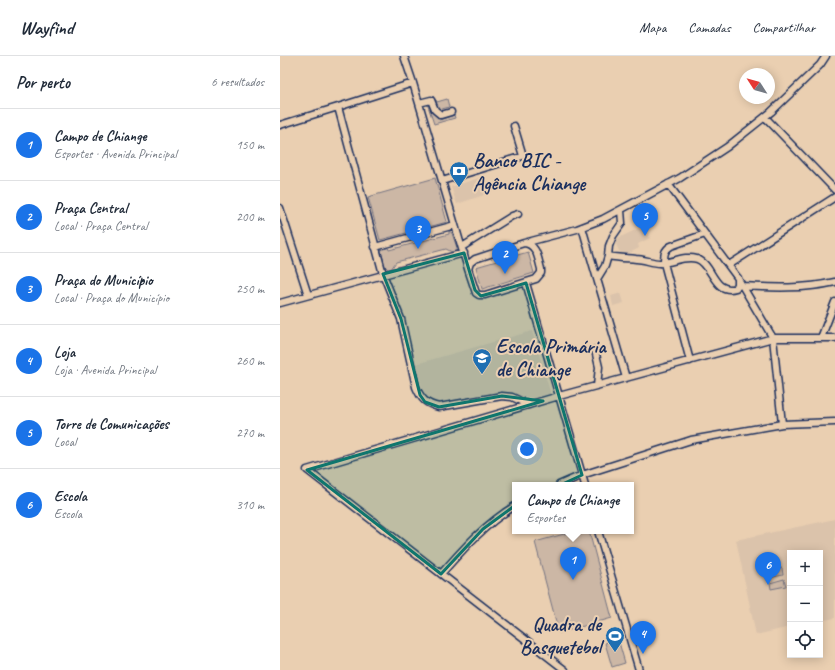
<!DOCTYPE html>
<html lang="pt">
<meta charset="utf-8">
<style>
body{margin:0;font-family:Caveat,sans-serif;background:#f2f2f3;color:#1f2937}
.controls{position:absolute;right:12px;bottom:12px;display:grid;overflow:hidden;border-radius:0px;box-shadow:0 2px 10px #0003}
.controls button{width:36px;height:36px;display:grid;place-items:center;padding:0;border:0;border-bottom:1px solid #e0e1e3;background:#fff;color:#1f2937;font:20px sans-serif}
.compass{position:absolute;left:459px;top:12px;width:36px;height:36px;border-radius:50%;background:#fff;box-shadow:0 2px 10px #0003;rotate:306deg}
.you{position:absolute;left:247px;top:393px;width:14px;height:14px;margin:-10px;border:3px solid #fff;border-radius:50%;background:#1a73e8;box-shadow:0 0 0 6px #1a73e833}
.badge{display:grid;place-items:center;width:26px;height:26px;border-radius:50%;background:#1a73e8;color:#fff;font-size:13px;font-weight:700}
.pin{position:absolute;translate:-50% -33px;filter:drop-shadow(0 1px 2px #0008)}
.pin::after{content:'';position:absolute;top:21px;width:14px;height:12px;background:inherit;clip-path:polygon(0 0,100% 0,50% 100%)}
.popup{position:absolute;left:232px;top:426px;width:122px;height:52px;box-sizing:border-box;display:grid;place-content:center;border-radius:0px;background:#fff;filter:drop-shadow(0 1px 3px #0005);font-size:13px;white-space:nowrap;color:#747a83}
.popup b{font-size:15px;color:#1f2937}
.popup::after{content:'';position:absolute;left:50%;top:100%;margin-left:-8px;border:8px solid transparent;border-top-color:#fff}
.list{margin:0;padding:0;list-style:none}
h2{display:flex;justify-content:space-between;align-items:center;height:52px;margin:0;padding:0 16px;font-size:17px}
h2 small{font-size:13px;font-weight:400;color:#747a83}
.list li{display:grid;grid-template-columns:26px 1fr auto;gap:12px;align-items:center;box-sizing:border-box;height:72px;padding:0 16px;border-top:1px solid #e0e1e3}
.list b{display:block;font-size:15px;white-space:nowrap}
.list p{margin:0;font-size:13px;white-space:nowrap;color:#747a83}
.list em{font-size:13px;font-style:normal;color:#747a83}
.icon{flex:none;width:22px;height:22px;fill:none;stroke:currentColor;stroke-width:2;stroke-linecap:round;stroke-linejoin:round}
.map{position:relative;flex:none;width:555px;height:614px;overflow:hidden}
header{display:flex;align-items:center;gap:24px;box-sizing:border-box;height:56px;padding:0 20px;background:#fff;border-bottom:1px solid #e0e1e3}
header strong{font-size:19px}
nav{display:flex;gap:22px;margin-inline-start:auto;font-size:14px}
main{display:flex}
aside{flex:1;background:#fff}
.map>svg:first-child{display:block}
.built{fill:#dbc3ab}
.green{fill:#ccb7a5;stroke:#747382}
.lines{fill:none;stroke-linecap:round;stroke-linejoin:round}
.minor-casing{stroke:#1b2f5e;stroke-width:9}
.minor{stroke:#eacfb1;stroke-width:6}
.marked{fill:#0f766e;fill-opacity:0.2;stroke:#0f766e;stroke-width:3;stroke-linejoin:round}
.labels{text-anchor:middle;stroke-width:4;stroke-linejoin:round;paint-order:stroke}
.poi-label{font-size:20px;font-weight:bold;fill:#1b2f5e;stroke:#eacfb1;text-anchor:start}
</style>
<header>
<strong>Wayfind</strong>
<nav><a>Mapa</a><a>Camadas</a><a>Compartilhar</a></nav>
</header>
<main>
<aside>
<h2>Por perto<small>6 resultados</small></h2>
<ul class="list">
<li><span class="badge">1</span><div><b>Campo de Chiange</b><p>Esportes · Avenida Principal</p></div><em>150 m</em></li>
<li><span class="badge">2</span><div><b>Praça Central</b><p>Local · Praça Central</p></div><em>200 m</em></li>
<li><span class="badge">3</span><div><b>Praça do Município</b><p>Local · Praça do Município</p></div><em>250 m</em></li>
<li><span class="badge">4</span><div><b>Loja</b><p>Loja · Avenida Principal</p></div><em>260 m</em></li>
<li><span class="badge">5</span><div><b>Torre de Comunicações</b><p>Local</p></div><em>270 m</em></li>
<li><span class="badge">6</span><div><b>Escola</b><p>Escola</p></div><em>310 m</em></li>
</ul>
</aside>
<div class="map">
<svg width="555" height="614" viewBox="0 0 555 614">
<rect width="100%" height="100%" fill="#eacfb1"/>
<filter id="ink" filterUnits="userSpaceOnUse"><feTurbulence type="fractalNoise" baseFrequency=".025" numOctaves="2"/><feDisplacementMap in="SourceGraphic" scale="8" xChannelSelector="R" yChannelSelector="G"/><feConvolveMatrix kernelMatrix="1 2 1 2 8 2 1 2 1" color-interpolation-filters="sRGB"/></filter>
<g filter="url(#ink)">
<path class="built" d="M199 122 204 139 177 148 171 131Z
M364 170 370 182 358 188 359 192 342 201 334 184Z
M341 237 344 247 333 250 331 240Z
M252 275 271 339 250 346 232 338 222 336 163 348 155 347 149 345 144 339 136 308Z
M555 463V562L540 565V497H510V571L476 579 456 484Z"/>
<path class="green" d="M167 43 169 51 162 53 161 56 157 53 154 44H156L157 46Z
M147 47H151L155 59H157L159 64 174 59 175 62 154 68Z
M155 122 167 166 100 184 88 141Z
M169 175 172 177 177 192 175 195 172 196 166 193 116 206 111 213H108L105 210 101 195 103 192 108 191 109 194 169 178Z
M248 196 254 217 202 233 196 211Z
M295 475H309L332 562 279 577 255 486Z
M502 512 503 519 489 522 488 515Z
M504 523 506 530 491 533 490 527Z
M338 583 345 607 332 611 325 587Z"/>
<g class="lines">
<g class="minor-casing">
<path id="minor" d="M133 27 162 125
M139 47 151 44 155 54 161 59 171 56
M58 51 133 27 124 0
M485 61 555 134
M0 69 58 51 103 218 121 263 136 331C141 343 146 348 159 351L222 340 232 341 249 349
M388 128 457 221 493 282 502 368
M0 152 28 239
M302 171 317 223 325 210 328 200 329 190 333 180 342 167 341 154
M244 187 297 173 323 163 400 122 447 91 491 56 540 9 546 0
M244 187C257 188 258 203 261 213V217L256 223 205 239H199L196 237 188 213 190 207 195 203Z
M95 191 175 169
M182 191 232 160 238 158
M328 200C339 202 345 202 356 203 364 203 372 207 380 207 393 207 404 199 417 203 433 208 433 239 456 232L458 228V222
M449 209 555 141
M188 213 162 125 243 100 234 70
M317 223 346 322
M246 227 305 429
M463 230C493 232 525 233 555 226
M0 247 184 197
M541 282 555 246
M315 294 319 311 317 330
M410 305 384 207C384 199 384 194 391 190L425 178
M279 429 302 419 411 384 502 368 555 366
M318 475 359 614
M161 518C183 493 206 467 235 450
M285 614 27 414 279 340 493 282H555"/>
</g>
<use href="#minor" class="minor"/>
</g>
</g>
<path class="marked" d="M184 197 195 234 201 240 246 227 302 419 233 451 203 473 161 518 27 414 263 345 222 340 159 351 145 346 140 339 121 263 103 218Z"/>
<defs>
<g id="bank-pin" transform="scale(1)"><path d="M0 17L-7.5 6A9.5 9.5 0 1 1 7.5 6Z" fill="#1f6fb2" stroke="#eacfb1"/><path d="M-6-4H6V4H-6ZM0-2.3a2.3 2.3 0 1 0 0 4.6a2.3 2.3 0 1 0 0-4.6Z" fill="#fff"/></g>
<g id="school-pin" transform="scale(1)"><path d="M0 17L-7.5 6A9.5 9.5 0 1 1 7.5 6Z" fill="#1f6fb2" stroke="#eacfb1"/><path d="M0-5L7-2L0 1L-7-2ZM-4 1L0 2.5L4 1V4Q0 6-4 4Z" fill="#fff"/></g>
<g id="stadium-pin" transform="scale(1)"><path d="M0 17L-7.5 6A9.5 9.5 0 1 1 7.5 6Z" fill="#1f6fb2" stroke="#eacfb1"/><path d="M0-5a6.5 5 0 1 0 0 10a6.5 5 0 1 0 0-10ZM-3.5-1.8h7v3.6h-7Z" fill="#fff"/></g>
</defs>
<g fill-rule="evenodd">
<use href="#bank-pin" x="179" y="115"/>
<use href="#school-pin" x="202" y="302"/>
<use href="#stadium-pin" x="335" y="580"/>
</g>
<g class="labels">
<g class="poi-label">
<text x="193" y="111">Banco BIC -<tspan x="193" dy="23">Agência Chiange</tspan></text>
<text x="216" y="297">Escola Primária<tspan x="216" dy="23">de Chiange</tspan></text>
<text x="321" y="575" text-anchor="end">Quadra de<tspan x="321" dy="23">Basquetebol</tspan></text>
</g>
</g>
</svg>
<div class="controls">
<button>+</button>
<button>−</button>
<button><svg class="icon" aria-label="locate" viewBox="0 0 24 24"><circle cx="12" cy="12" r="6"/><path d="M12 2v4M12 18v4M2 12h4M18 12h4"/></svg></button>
</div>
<svg class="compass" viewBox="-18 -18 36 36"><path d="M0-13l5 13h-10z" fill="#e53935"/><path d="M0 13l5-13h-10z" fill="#747a83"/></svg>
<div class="you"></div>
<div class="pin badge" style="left:293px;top:524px">1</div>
<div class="popup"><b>Campo de Chiange</b>Esportes</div>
<div class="pin badge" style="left:225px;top:218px">2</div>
<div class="pin badge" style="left:138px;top:193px">3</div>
<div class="pin badge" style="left:363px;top:598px">4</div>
<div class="pin badge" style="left:365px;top:180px">5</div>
<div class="pin badge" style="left:488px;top:529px">6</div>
</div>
</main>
